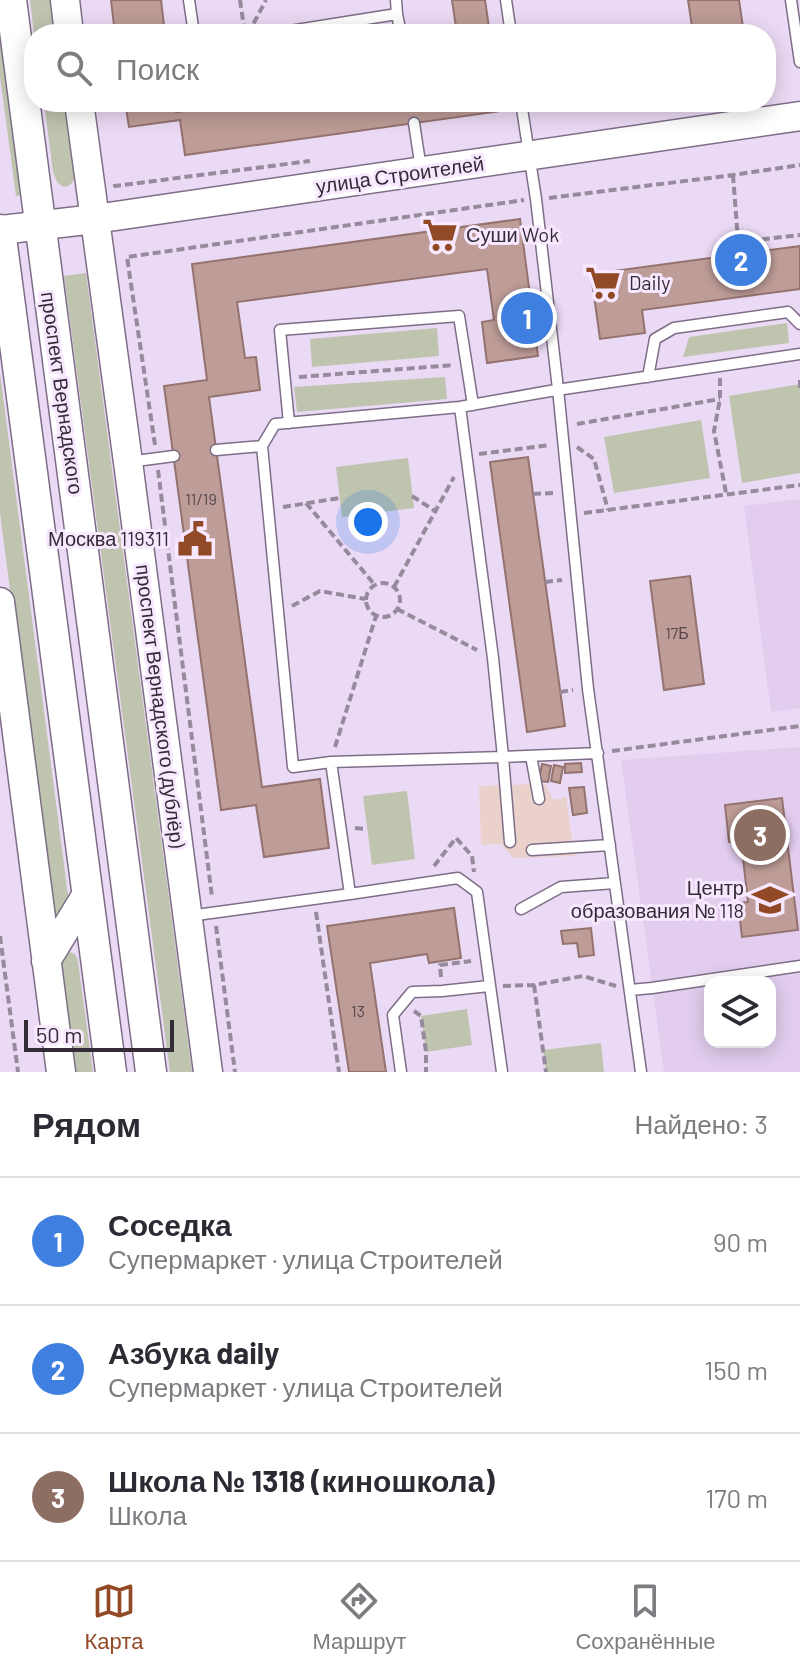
<!DOCTYPE html>
<html lang="ru">
<meta charset="utf-8">
<style>
body{margin:0;font-family:Barlow,sans-serif;background:#f2f2f3;color:#2b2b33}
.controls{position:absolute;right:24px;bottom:24px;display:grid;overflow:hidden;border-radius:16px;box-shadow:0 4px 20px #0003}
.controls button{width:72px;height:72px;display:grid;place-items:center;padding:0;border:0;border-bottom:2px solid #e1e1e2;background:#fff;color:#2b2b33;font:40px sans-serif}
.scale{position:absolute;left:24px;bottom:20px;width:150px;box-sizing:border-box;padding-left:8px;border:4px solid #332c36;border-top:0;font-size:22px;line-height:28px;white-space:nowrap;color:#332c36;-webkit-text-stroke:6px #f7e8ff;paint-order:stroke}
.you{position:absolute;left:368px;top:522px;width:28px;height:28px;margin:-20px;border:6px solid #fff;border-radius:50%;background:#1a73e8;box-shadow:0 0 0 12px #1a73e833}
.badge{display:grid;place-items:center;width:52px;height:52px;border-radius:50%;background:#914a25;color:#fff;font-size:26px;font-weight:700}
.pin{position:absolute;translate:-50% -50%;border:4px solid #fff;box-shadow:0 2px 8px #0006}
.list{margin:0;padding:0;list-style:none}
h2{display:flex;justify-content:space-between;align-items:center;height:104px;margin:0;padding:0 32px;font-size:34px}
h2 small{font-size:26px;font-weight:400;color:#7c7c81}
.list li{display:grid;grid-template-columns:52px 1fr auto;gap:24px;align-items:center;box-sizing:border-box;height:128px;padding:0 32px;border-top:2px solid #e1e1e2}
.list b{display:block;font-size:30px;white-space:nowrap}
.list p{margin:0;font-size:26px;white-space:nowrap;color:#7c7c81}
.list em{font-size:26px;font-style:normal;color:#7c7c81}
.icon{flex:none;width:44px;height:44px;fill:none;stroke:currentColor;stroke-width:2;stroke-linecap:round;stroke-linejoin:round}
.map{position:relative;flex:none;width:800px;height:1072px;overflow:hidden}
.search{position:absolute;background:#fff;box-shadow:0 4px 20px #0003;left:24px;right:24px;top:24px;height:88px;display:flex;align-items:center;gap:20px;box-sizing:border-box;padding:0 28px;border-radius:32px;color:#7c7c81;font-size:30px}
.sheet{height:488px;background:#fff}
nav{display:flex;justify-content:space-around;align-items:center;box-sizing:border-box;height:112px;border-top:2px solid #e1e1e2;background:#fff;font-size:22px;color:#7c7c81}
nav a{display:grid;justify-items:center;gap:4px}
nav .on{color:#914a25}
.map>svg:first-child{display:block}
.built{fill:#e2cdee;fill-rule:evenodd}
.industrial{fill:#ebd1cc}
.green{fill:#bec4ad}
.building{fill:#be9c97;stroke:#94736f;stroke-width:2}
.lines{fill:none;stroke-linecap:round;stroke-linejoin:round}
.lane-casing{stroke:#7d6e86;stroke-width:13}
.secondary-casing{stroke:#7d6e86;stroke-width:31}
.primary-casing{stroke:#7d6e86;stroke-width:33}
.path{stroke:#968a9d;stroke-width:4;stroke-dasharray:8 4;stroke-linecap:butt}
.lane{stroke:#fff;stroke-width:10}
.secondary{stroke:#fff;stroke-width:28}
.primary{stroke:#fff;stroke-width:30}
.labels{text-anchor:middle;stroke-width:6;stroke-linejoin:round;paint-order:stroke}
.number-label{font-size:16px;fill:#56484e}
.street-label{font-size:20px;fill:#332c36;stroke:#f7e8ff}
.poi-label{font-size:20px;fill:#332c36;stroke:#f7e8ff;text-anchor:start}
</style>
<div class="map">
<svg width="800" height="1072" viewBox="0 0 800 1072">
<rect width="100%" height="100%" fill="#ebdaf5"/>
<path class="built" d="M800 499V708L771 712 744 506Z
M800 747V1072H664L621 760ZM710 982H770V1042H710Z"/>
<path class="industrial" d="M535 784 546 785 553 800 566 797 573 847 577 856 513 858 501 844 481 845 479 786Z"/>
<path class="green" d="M30 0H51L55 34H34Z
M0 26 23 195 16 196 0 77Z
M44 102H65L75 172 74 180 69 186 63 187 57 182 53 172Z
M86 273 192 1072H170L64 276Z
M787 323 789 343 683 357 689 337Z
M437 328 439 356 312 367 310 339Z
M0 373 69 903 62 915 55 914 51 906 0 513Z
M445 377 447 399 297 412 294 387Z
M800 384V473L742 483 729 396Z
M701 420 710 478 614 493 604 437Z
M408 458 414 508 342 517 336 467Z
M407 791 415 859 372 865 363 796Z
M68 952C75 953 77 955 78 962L93 1072H74L60 963Z
M467 1009 472 1045 426 1052 421 1016Z
M601 1043 604 1072H546L543 1050Z"/>
<path class="building" d="M111 0H161L165 34H115Z
M452 0H485L490 34H457Z
M688 0H739L744 34H685L693 33Z
M125 102H175L176 112 245 102H499L501 111 185 155 180 120 129 127Z
M520 219 538 356 487 363 482 322 494 320 487 269 237 302 245 358 256 357 260 390 209 397 262 787 320 779 329 848 264 857 256 805 221 810 164 386 207 380 192 264Z
M800 246V289L642 310 645 333 600 339 591 274Z
M528 457 565 726 527 732 490 462Z
M690 576 704 684 664 690 650 581Z
M581 763 582 772 565 773V764Z
M542 764 551 766 548 782 539 781Z
M554 765 563 767 560 783 551 781Z
M584 787 587 813 573 815 569 788Z
M782 798 798 930 742 937 738 903 748 902 741 841 729 842 725 805Z
M454 908 461 958 429 963 427 954 370 963 386 1072H349L327 926Z
M591 928 594 955 579 957 577 943 563 944 561 931Z"/>
<g class="lines">
<g class="lane-casing">
<path id="lane" d="M189 0 194 34
M506 0 511 34
M791 0 800 62
M397 14 401 34
M271 34 397 14 396 0
M521 102 536 199 558 389 588 689 641 1072
M414 123 421 169
M648 377 655 339 674 328 788 312 800 324
M460 407 493 658 503 757 598 753
M289 423 280 330 459 316 473 405
M216 450 262 446 275 424 460 407 550 391 800 354
M128 462 174 456
M531 756 539 799
M331 762 503 757 510 842
M532 850 610 845
M350 894 458 878 477 892 502 1072
M521 909 561 887 615 883
M189 916 350 894 331 762 293 767 262 446
M630 990 652 988 800 966
M401 1072 393 1015 412 992 442 991 489 986"/>
</g>
<g class="secondary-casing">
<path id="secondary" d="M65 0 69 34
M79 102 128 462 208 1072
M0 230 95 219 800 116
M0 602 61 1072
M46 961 87 894"/>
</g>
<g class="primary-casing">
<path id="primary" d="M11 0 151 1072
M0 230 111 1072"/>
</g>
<path class="path" d="M240 0 245 34
M248 34 266 0
M104 109 125 106
M733 175 739 254
M115 184V186L310 161
M549 198 733 175 800 165
M738 242 800 235
M299 377 454 365
M720 378V399L714 431 726 493
M800 380V388
M577 424 720 399
M155 445 127 257 524 200
M577 447 594 459 608 510
M479 454 550 445
M158 470 212 897
M533 494 554 493
M412 496 435 511
M306 503 374 584
M283 507 340 498
M584 513 800 485
M545 582 562 580
M366 600a17 17 0 1 1 34 0a17 17 0 1 1-34 0Z
M394 587 454 477
M292 606 320 591 365 599
M397 609 477 650
M560 692 573 690
M335 747 376 616
M612 751 800 726
M355 828 367 829
M434 866 456 838 472 856 474 872
M316 912 339 1072
M216 926 235 1072
M0 936 18 1072
M441 977 440 965 471 961
M534 985 546 1072
M503 986 534 985 583 976 616 986
M414 1011 421 1016 426 1052V1072"/>
<use href="#lane" class="lane"/>
<use href="#secondary" class="secondary"/>
<use href="#primary" class="primary"/>
</g>
<defs>
<g id="supermarket-bare" transform="scale(2.76)"><path d="M-6-5.5h2.5l.6 2H6L4.5 2H-2.5L-4.4-4H-6ZM-1.5 3.2a1.3 1.3 0 1 0 .1 0ZM3 3.2a1.3 1.3 0 1 0 .1 0Z" fill="#914a25" stroke="#f7e8ff" stroke-width="2.5" paint-order="stroke"/></g>
<g id="civic-bare" transform="scale(2.76)"><path d="M-.6-6.5H3V-4.5H.6V-3L4-1V1h2V6H-6V1h2V-1L-.6-3ZM-1.2 2.5V6h2.4V2.5Z" fill="#914a25" stroke="#f7e8ff" stroke-width="2.5" paint-order="stroke"/></g>
<g id="school-bare" transform="scale(2.76)"><path d="M0-5L7-2L0 1L-7-2ZM-4 1L0 2.5L4 1V4Q0 6-4 4Z" fill="#914a25" stroke="#f7e8ff" stroke-width="2.5" paint-order="stroke"/></g>
</defs>
<g fill-rule="evenodd">
<use href="#supermarket-bare" x="440" y="235"/>
<use href="#supermarket-bare" x="603" y="283"/>
<use href="#civic-bare" x="195" y="539"/>
<use href="#school-bare" x="770" y="900"/>
</g>
<g class="labels">
<g class="number-label">
<text x="201" y="505">11/19</text>
<text x="677" y="639">17Б</text>
<text x="358" y="1017">13</text>
</g>
<g class="street-label">
<text transform="translate(400 175) rotate(-8)" y="7">улица Строителей</text>
<text transform="translate(62 393) rotate(82)" y="7">проспект Вернадского</text>
<text transform="translate(160 706) rotate(83)" y="7">проспект Вернадского (дублёр)</text>
</g>
<g class="poi-label">
<text x="466" y="242">Суши Wok</text>
<text x="629" y="290">Daily</text>
<text x="169" y="546" text-anchor="end">Москва 119311</text>
<text x="744" y="895" text-anchor="end">Центр<tspan x="744" dy="23">образования № 118</tspan></text>
</g>
</g>
</svg>
<div class="controls">
<button><svg class="icon" aria-label="layers" viewBox="0 0 24 24"><path d="M12 4l9 5-9 5-9-5zM3 14l9 5 9-5"/></svg></button>
</div>
<div class="scale">50 m</div>
<div class="you"></div>
<div class="pin badge" style="left:527px;top:318px;background:#3f7fe0">1</div>
<div class="pin badge" style="left:741px;top:260px;background:#3f7fe0">2</div>
<div class="pin badge" style="left:760px;top:835px;background:#8d6e63">3</div>
<div class="search"><svg class="icon" aria-label="search" viewBox="0 0 24 24"><circle cx="10" cy="10" r="6"/><path d="M15 15l6 6"/></svg>Поиск</div>
</div>
<section class="sheet">
<h2>Рядом<small>Найдено: 3</small></h2>
<ul class="list">
<li><span class="badge" style="background:#3f7fe0">1</span><div><b>Соседка</b><p>Супермаркет · улица Строителей</p></div><em>90 m</em></li>
<li><span class="badge" style="background:#3f7fe0">2</span><div><b>Азбука daily</b><p>Супермаркет · улица Строителей</p></div><em>150 m</em></li>
<li><span class="badge" style="background:#8d6e63">3</span><div><b>Школа № 1318 (киношкола)</b><p>Школа</p></div><em>170 m</em></li>
</ul>
</section>
<nav>
<a class="on"><svg class="icon" aria-label="map" viewBox="0 0 24 24"><path d="M3 6l6-2 6 2 6-2v14l-6 2-6-2-6 2zM9 4v14M15 6v14"/></svg>Карта</a>
<a><svg class="icon" aria-label="directions" viewBox="0 0 24 24"><path d="M12 3l9 9-9 9-9-9zM9 14v-3h6M13 9l2 2-2 2"/></svg>Маршрут</a>
<a><svg class="icon" aria-label="saved" viewBox="0 0 24 24"><path d="M7 4h10v16l-5-4-5 4z"/></svg>Сохранённые</a>
</nav>
